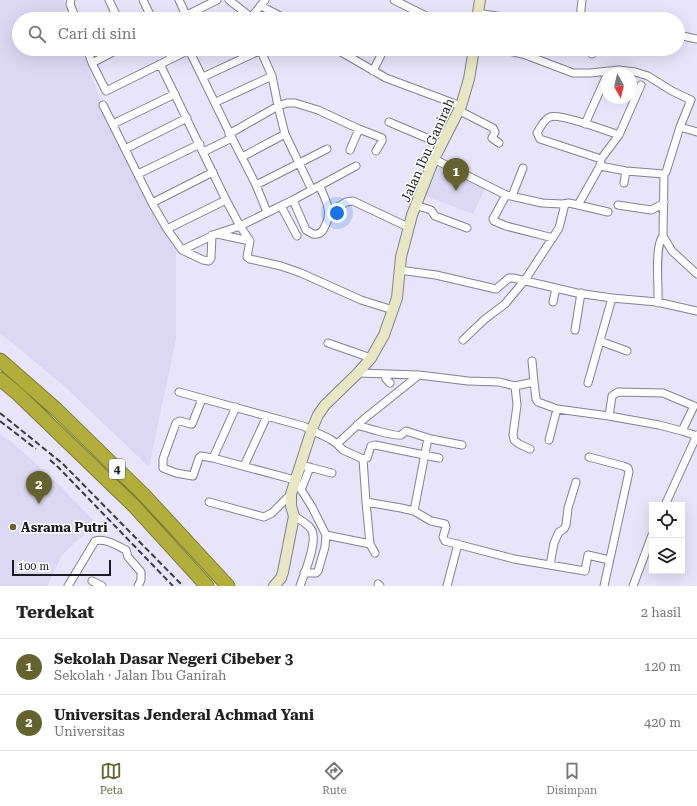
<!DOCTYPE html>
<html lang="id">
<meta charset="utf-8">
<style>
body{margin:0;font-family:"Roboto Serif",serif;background:#f6f6f6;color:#222}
.controls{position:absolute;right:12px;bottom:12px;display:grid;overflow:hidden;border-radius:0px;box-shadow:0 4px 16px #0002}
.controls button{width:36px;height:36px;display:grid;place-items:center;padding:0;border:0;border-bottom:1px solid #e0e0e0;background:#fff;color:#222;font:20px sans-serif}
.compass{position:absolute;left:601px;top:68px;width:36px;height:36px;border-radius:50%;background:#fff;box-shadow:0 4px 16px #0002;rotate:172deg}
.scale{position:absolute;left:12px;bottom:10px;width:99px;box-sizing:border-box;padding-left:4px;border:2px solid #1c1b22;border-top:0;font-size:11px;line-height:14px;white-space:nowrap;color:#1c1b22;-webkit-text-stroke:3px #fff;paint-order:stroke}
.you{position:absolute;left:337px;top:213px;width:14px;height:14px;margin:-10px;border:3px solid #fff;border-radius:50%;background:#1a73e8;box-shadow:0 0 0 6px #1a73e833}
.badge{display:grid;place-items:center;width:26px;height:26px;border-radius:50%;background:#64632f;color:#fff;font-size:13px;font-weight:700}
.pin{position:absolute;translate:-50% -33px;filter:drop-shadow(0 1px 2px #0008)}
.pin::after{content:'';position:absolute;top:21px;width:14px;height:12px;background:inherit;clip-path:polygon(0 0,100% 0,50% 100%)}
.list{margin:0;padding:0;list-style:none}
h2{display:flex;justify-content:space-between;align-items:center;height:52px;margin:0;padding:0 16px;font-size:17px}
h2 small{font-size:13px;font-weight:400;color:#767676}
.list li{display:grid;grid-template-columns:26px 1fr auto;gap:12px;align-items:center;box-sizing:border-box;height:56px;padding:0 16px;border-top:1px solid #e0e0e0}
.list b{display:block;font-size:15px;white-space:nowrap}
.list p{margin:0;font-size:13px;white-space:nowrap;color:#767676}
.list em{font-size:13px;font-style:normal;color:#767676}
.icon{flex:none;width:22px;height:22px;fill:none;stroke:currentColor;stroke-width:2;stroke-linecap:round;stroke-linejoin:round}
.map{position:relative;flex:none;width:697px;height:586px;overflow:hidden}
.search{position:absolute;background:#fff;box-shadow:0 4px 16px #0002;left:12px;right:12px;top:12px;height:44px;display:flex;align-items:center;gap:10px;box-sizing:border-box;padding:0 14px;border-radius:22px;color:#767676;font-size:15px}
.sheet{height:164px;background:#fff}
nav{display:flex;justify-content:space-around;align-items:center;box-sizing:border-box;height:56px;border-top:1px solid #e0e0e0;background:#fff;font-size:11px;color:#767676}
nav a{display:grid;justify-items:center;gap:2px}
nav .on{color:#64632f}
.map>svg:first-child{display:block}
.built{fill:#dcd8f3}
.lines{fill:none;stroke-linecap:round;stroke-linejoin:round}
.minor-casing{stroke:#838093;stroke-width:9}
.secondary-casing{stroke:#838093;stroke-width:12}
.motorway-casing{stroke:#7d7b33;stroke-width:15}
.minor{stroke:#fff;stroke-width:7}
.secondary{stroke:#e8e7c4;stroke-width:10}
.motorway{stroke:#b1ae3c;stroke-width:13}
.rail{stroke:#3c3b44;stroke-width:2;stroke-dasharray:6 3;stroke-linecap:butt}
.poi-dot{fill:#64632f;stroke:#fff;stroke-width:1.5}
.labels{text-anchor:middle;stroke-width:3;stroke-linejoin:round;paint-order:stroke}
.shield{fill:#fff;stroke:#605f64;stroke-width:1}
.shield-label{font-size:12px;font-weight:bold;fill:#1c1b22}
.street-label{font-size:13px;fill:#1c1b22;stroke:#fff}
.poi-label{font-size:13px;font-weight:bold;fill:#1c1b22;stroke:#fff;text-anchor:start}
</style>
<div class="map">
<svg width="697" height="586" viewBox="0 0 697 586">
<rect width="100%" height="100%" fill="#e8e4f9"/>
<path class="built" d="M0 0H64L71 19H19V49H82L107 119 176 248V339L149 467 63 385 0 333Z
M439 165 486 187 473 214 426 196Z
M0 435 12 442 59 485 96 523 62 555 47 586H0Z"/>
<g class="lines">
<g class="minor-casing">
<path id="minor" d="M71 0 70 4 76 19
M109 0 118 19
M143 0 152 19
M179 0 186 15
M229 0 252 18
M394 0 432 19
M261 6 286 19
M477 13 517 19
M179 19 217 0
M250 19 265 0
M580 19 582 0
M678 35 697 39
M87 49 92 63 106 91 191 49
M167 49 171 58
M260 49 272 76 278 106 285 134 312 190
M336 49 386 78 461 106
M498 49 523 54 573 73H590L619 70 635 72 648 76 672 91 691 100 680 127 666 172 664 174 663 236 672 251 697 274
M592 49V54
M189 50 232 138 256 185 267 212
M92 63 119 49
M160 64 226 200 240 226 250 241 247 257 250 259 281 266 301 273 361 300 393 310
M373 71 384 49
M203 77 261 50
M216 102 272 76
M103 105 152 203 167 229 182 250 203 260 209 261 211 258 212 235
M460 111 493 128 495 132 492 138 499 143
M389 122 441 144
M113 124 175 94
M585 124 607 75
M680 127 697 132
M229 134 278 106 287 103H295L318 110 359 129 382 138V141L376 151
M125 149 187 118
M350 150 359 129
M203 152 232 138
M242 157 285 134
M434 159 506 195 542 203 562 204 569 203 578 205 600 166 601 159 619 135 641 85
M601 159 540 139 537 133C540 128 544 119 550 117 560 113 607 131 619 135
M600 166 626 171 664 174
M138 174 200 144
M624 183 626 171
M256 185 327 149
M506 195 493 219 494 221 506 226 553 238
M512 196 523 168
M293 200 306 230 313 234C319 235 323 232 325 226 333 212 326 201 320 187
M152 203 213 172
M415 205 431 210 435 216 467 228
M578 205 608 212
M618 205 651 210 661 205 664 202
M281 206 297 236
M330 212 346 202 353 201 408 227
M167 229 226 200
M217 234 250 241
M182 250 216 234 240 226 293 200 356 166
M399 270 436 275 496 289 509 278H513L577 293 612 298 657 302 697 311
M553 302 556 288
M658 303C659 287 654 246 663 236
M575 330 581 293
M463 340 485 319 505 304 525 280 559 228 565 204
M600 341 627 351
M328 343 371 358
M532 361 534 382
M358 373 419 375 468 381 499 382 515 386 534 382 536 399 538 402 557 409 609 416 612 396 618 392 663 393 694 406 682 431 697 436
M385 375 386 379 390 383
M588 383 612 298
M515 386 517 405 513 435 514 440 519 444 530 449
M179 392 303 426 330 439 337 444 343 450 363 459 366 502 401 508 414 511 431 521 445 524 446 527 443 537 445 541 514 559 585 571 588 555 609 560
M202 399 192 424H191L180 421 176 423 163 459V468L176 473 193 476 199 458 201 456 213 458 236 407
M609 416 659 425 682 431
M357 425C363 427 397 437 401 435 403 434 404 432 406 431L431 439 462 445
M549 440 557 409
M337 444 364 419 419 375
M589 457 623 466 628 468 629 472 604 586
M213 458 295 480 312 507 326 535 370 544
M363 459 367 458 371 446 375 445 439 458
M301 465 332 473
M244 466 267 416
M301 490 310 467
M209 502 264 517 272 513 291 494
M366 502 370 544 375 553
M665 505 697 435
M414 511 428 438
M294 516C300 520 307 523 311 529 319 540 304 574 300 586
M550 565 554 543 559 532 564 529 566 525 568 508 576 482
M304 573H316L318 571 325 547 326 535
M92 581 102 586
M378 584 380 586
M68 586 95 541C105 538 116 545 126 550L128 557 141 572V580L138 586
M447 586 458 544
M633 586 652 535"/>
</g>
<g class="secondary-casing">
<path id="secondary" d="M477 19 480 0
M274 586 281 578 283 572 294 516 291 506V494L312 429 318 415 325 405 358 373 371 358 384 335 397 298 401 257 412 215 434 159 461 106 469 79 474 49"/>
</g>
<g class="motorway-casing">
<path id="motorway" d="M0 360 57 410 144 495 228 586
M0 379 18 394 134 506 207 586"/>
</g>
<use href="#minor" class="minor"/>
<use href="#secondary" class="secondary"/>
<use href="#motorway" class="motorway"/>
<path class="rail" d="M0 413 63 464 183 586
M0 421 36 449
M50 460 58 467 173 586"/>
</g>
<circle class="poi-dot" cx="13" cy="527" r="4"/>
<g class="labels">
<rect class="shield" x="109" y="459" width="16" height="20" rx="3"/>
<g class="shield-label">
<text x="117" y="473">4</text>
</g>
<g class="street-label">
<text transform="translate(427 150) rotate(-66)" y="5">Jalan Ibu Ganirah</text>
</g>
<g class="poi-label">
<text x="21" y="532">Asrama Putri</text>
</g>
</g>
</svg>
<div class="controls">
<button><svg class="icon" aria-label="locate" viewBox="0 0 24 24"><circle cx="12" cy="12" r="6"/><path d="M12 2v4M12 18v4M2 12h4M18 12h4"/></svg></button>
<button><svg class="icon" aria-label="layers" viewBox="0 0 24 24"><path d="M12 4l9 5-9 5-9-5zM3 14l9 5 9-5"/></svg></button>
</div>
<svg class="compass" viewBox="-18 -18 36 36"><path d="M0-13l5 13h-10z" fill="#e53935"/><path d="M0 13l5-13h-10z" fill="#767676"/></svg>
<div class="scale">100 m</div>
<div class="you"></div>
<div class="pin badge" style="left:456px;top:191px">1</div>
<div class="pin badge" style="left:39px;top:504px">2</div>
<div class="search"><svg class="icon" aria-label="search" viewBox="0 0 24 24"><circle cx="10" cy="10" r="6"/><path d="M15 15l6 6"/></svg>Cari di sini</div>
</div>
<section class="sheet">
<h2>Terdekat<small>2 hasil</small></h2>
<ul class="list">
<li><span class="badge">1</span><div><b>Sekolah Dasar Negeri Cibeber 3</b><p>Sekolah · Jalan Ibu Ganirah</p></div><em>120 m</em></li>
<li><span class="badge">2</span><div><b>Universitas Jenderal Achmad Yani</b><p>Universitas</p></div><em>420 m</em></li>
</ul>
</section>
<nav>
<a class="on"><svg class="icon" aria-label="map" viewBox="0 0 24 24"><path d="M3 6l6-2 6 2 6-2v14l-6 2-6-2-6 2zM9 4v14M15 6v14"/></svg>Peta</a>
<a><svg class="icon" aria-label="directions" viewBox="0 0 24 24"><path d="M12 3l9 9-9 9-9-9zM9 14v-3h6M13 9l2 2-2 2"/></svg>Rute</a>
<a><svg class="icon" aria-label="saved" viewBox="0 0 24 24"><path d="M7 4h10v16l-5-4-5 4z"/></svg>Disimpan</a>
</nav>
